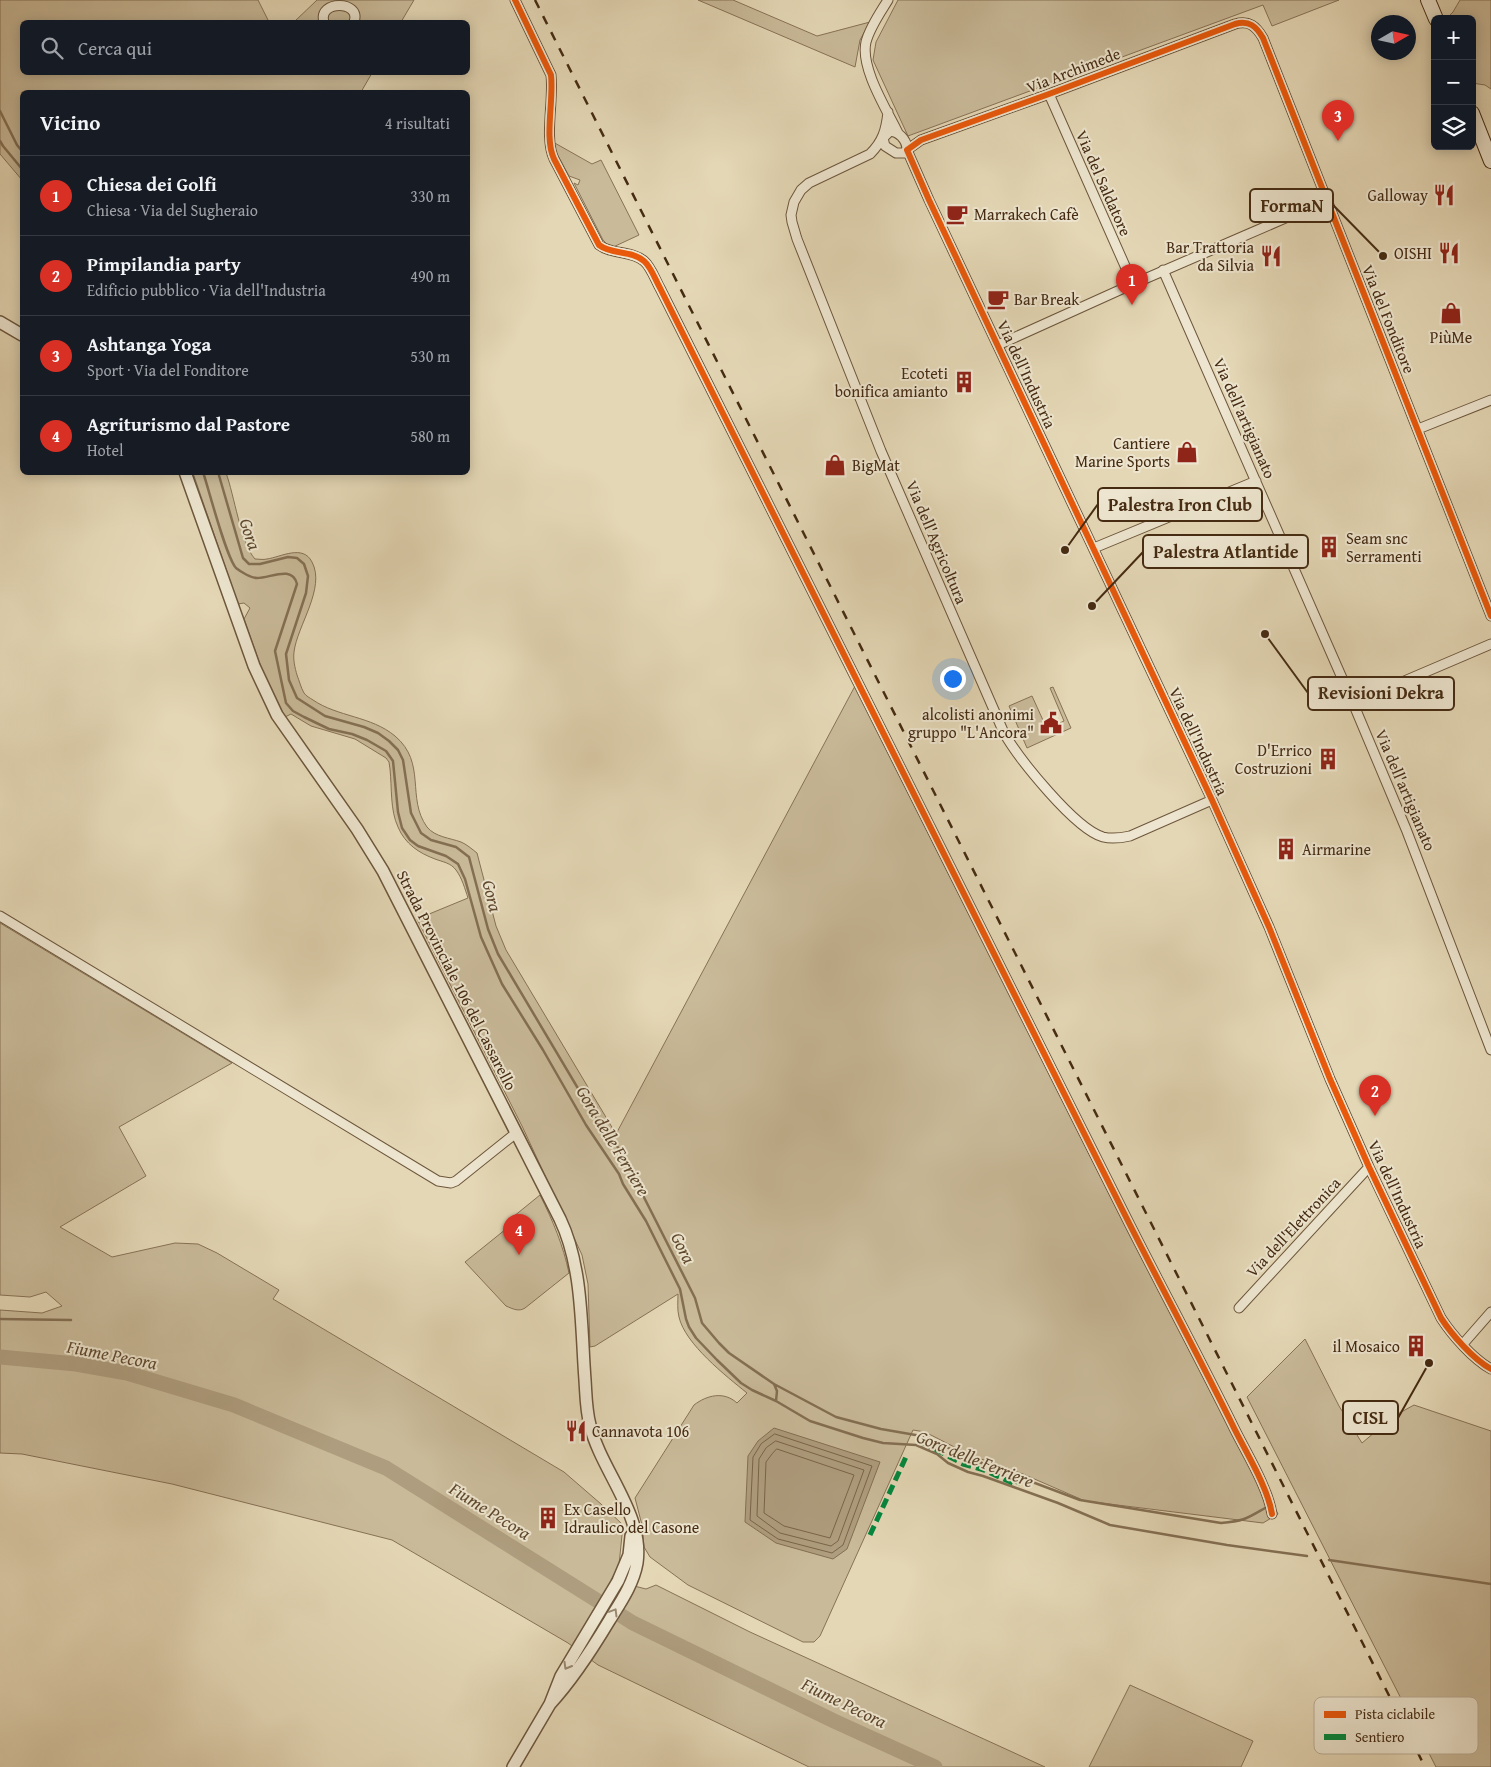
<!DOCTYPE html>
<html lang="it">
<meta charset="utf-8">
<style>
body{margin:0;font-family:"Gentium Book Plus",serif;background:#242831;color:#f1f3f6}
.controls{position:absolute;right:15px;top:15px;display:grid;overflow:hidden;border-radius:8px;box-shadow:0 2px 12px #0003}
.controls button{width:45px;height:45px;display:grid;place-items:center;padding:0;border:0;border-bottom:1px solid #363941;background:#171b24;color:#f1f3f6;font:25px sans-serif}
.compass{position:absolute;left:1371px;top:15px;width:45px;height:45px;border-radius:50%;background:#171b24;box-shadow:0 2px 12px #0003;rotate:81deg}
.you{position:absolute;left:952px;top:678px;width:18px;height:18px;margin:-12px;border:4px solid #fff;border-radius:50%;background:#1a73e8;box-shadow:0 0 0 8px #1a73e833}
.badge{display:grid;place-items:center;width:32px;height:32px;border-radius:50%;background:#d93025;color:#fff;font-size:16px;font-weight:700}
.pin{position:absolute;translate:-50% -41px;filter:drop-shadow(0 1px 2px #0008)}
.pin::after{content:'';position:absolute;top:26px;width:18px;height:15px;background:inherit;clip-path:polygon(0 0,100% 0,50% 100%)}
.list{margin:0;padding:0;list-style:none}
h2{display:flex;justify-content:space-between;align-items:center;height:65px;margin:0;padding:0 20px;font-size:21px}
h2 small{font-size:16px;font-weight:400;color:#9ea1a6}
.list li{display:grid;grid-template-columns:32px 1fr auto;gap:15px;align-items:center;box-sizing:border-box;height:80px;padding:0 20px;border-top:1px solid #363941}
.list b{display:block;font-size:19px;white-space:nowrap}
.list p{margin:0;font-size:16px;white-space:nowrap;color:#9ea1a6}
.list em{font-size:16px;font-style:normal;color:#9ea1a6}
.icon{flex:none;width:28px;height:28px;fill:none;stroke:currentColor;stroke-width:2;stroke-linecap:round;stroke-linejoin:round}
.map{position:relative;flex:none;width:1491px;height:1767px;overflow:hidden}
.search{position:absolute;background:#171b24;box-shadow:0 2px 12px #0003;left:20px;top:20px;width:450px;height:55px;display:flex;align-items:center;gap:12px;box-sizing:border-box;padding:0 18px;border-radius:8px;color:#9ea1a6;font-size:19px}
.panel{position:absolute;background:#171b24;box-shadow:0 2px 12px #0003;left:20px;top:90px;width:450px;height:385px;border-radius:8px}
.map>svg:first-child{display:block}
.green{fill:#c9ba99;stroke:#877256}
.water{fill:#ae9d7e;stroke:#846f53}
.lines{fill:none;stroke-linecap:round;stroke-linejoin:round}
.shore{stroke:#7a6448;stroke-width:1}
.stream{stroke:#846f53;stroke-width:2.5}
.river{stroke:#ae9d7e;stroke-width:15}
.minor-casing{stroke:#6d563b;stroke-width:11}
.tertiary-casing{stroke:#6d563b;stroke-width:14}
.secondary-casing{stroke:#452b12;stroke-width:16}
.minor{stroke:#ede5cf;stroke-width:9}
.tertiary{stroke:#ede5cf;stroke-width:11}
.secondary{stroke:#ede5cf;stroke-width:14}
.rail{stroke:#452b12;stroke-width:2.5;stroke-dasharray:9 9;stroke-linecap:butt}
.quiet{stroke:#00873e;stroke-width:5;stroke-dasharray:10 5;stroke-linecap:butt}
.cycleway-casing{stroke:#ede5cf;stroke-width:9}
.cycleway{stroke:#e8590c;stroke-width:6}
.oneway{stroke:#998870}
.labels{text-anchor:middle;stroke-width:4;stroke-linejoin:round;paint-order:stroke}
.street-label{font-size:16px;fill:#452b12;stroke:#ede5cf}
.poi-label{font-size:16px;fill:#452b12;stroke:#ede5cf;text-anchor:end}
.water-label{font-size:18px;font-style:italic;fill:#5f482d;stroke:#ede5cf}
.key{fill:#ede5cf;stroke:#bbad96;stroke-width:1}
.key-label{font-size:14px;fill:#452b12}
.leader{fill:none;stroke:#452b12;stroke-width:2}
.callout-dot{fill:#452b12;stroke:#ede5cf;stroke-width:2}
.callout{fill:#ede5cf;stroke:#452b12;stroke-width:2}
.callout-label{font-size:18px;text-anchor:middle;font-weight:bold;fill:#452b12}
</style>
<div class="map">
<svg width="1491" height="1767" viewBox="0 0 1491 1767">
<rect width="100%" height="100%" fill="#e4d7b5"/>
<filter id="stains"><feTurbulence type="fractalNoise" baseFrequency=".004" numOctaves="4"/><feColorMatrix values="0 0 0 0 .2 0 0 0 0 .09 0 0 0 0 .02 0 0 0 .5 -.17"/></filter>
<radialGradient id="worn" r=".72"><stop offset=".6" stop-color="#630" stop-opacity="0"/><stop offset="1" stop-color="#630" stop-opacity=".3"/></radialGradient>
<path class="green" d="M0 0H258L269 22H22V72L372 73 361 92H22V180L0 154Z
M317 0H414L401 22H294Z
M698 0H733L817 36 870 22 860 40 855 67Z
M898 0H1339L1272 26 1263 5 908 136 873 60 876 42Z
M1460 0H1491V89L1485 85 1472 83V19H1446L1453 12Z
M553 142 592 164 601 160 639 235 611 248 603 240 574 183 578 185 580 180 569 176 555 150Z
M193 473H226C234 494 241 544 255 559 259 559 263 560 267 559 281 557 303 544 312 562 326 588 297 626 294 652 293 660 295 668 297 675 299 680 301 688 304 693 306 696 310 698 313 700 338 717 371 716 395 736 427 763 406 798 427 827 435 837 450 838 461 842 466 844 472 849 477 853L496 926 506 950 616 1134 855 686 1149 1266 1278 1514 1263 1523 1085 1501 1023 1474 970 1455 925 1432 913 1430 820 1636 814 1642H803L688 1585 650 1557 644 1547 642 1525 635 1498 694 1405C707 1395 724 1391 737 1403L747 1393C726 1376 685 1344 679 1317 677 1309 678 1302 678 1294L595 1346 590 1347 588 1284 582 1255 522 1126 417 919 468 898C465 889 462 878 456 870 451 863 443 862 435 859 419 853 405 844 398 827 390 810 392 788 390 769L389 762 386 758 355 739 311 726 291 714 285 717 263 673 244 619 250 608 244 603 238 604Z
M1053 687 1071 728 1027 748 1009 706 1032 696 1047 729 1064 721 1050 688Z
M0 923 232 1063 119 1127 146 1176 60 1227 112 1257 175 1243 198 1244 217 1253 279 1290 273 1299 564 1472 601 1504 623 1525 619 1565 611 1580 646 1589 656 1585 750 1632 1045 1767H809L598 1665 568 1643 392 1540 172 1484 22 1454 0 1453V1310L42 1313 62 1306 46 1292 30 1297 0 1295Z
M540 1195C553 1221 563 1245 569 1273L525 1308C519 1312 513 1309 506 1306L465 1262 511 1225 508 1221Z
M1305 1339 1339 1406 1362 1443 1394 1416 1414 1405 1491 1431V1767H1436L1247 1397Z
M1130 1685 1253 1741 1241 1767H1089Z"/>
<path class="water" d="M774 1428 880 1462 847 1549 833 1559 776 1543 745 1522 748 1456 758 1441Z"/>
<g class="lines">
<path class="shore" d="M775 1434 872 1466 843 1545 832 1553 778 1539 750 1520 753 1457 761 1444Z
M776 1441 864 1470 838 1541 831 1546 780 1533 757 1516 759 1459 766 1448Z
M777 1449 854 1475 830 1538 784 1526 764 1513 766 1462 772 1454Z"/>
<path class="stream" d="M0 111 17 145 22 151
M0 141 3 146 22 169
M203 472C209 490 226 557 236 568 241 572 251 578 257 578 271 578 292 565 297 584L275 651 286 703 293 711 304 717 329 729 352 734 367 740 386 751 393 761 398 812 402 828 410 840 418 846 446 856 458 864 465 879 481 937 502 984 543 1050 586 1125 619 1174 623 1184 646 1221 680 1289 686 1319 689 1327 696 1338 717 1360 741 1383 752 1390 776 1401 810 1421 863 1438 883 1443 916 1445 937 1454 948 1463 968 1472 983 1476 1058 1503 1110 1525 1227 1545 1307 1556
M218 472 243 558 249 564H260L288 557 297 558 304 564 308 576 306 593 286 654 289 680 297 698 325 716 364 727 378 733 389 741 398 750 403 760 411 813 421 833 431 840 456 847 469 857 488 929 498 954 598 1122 620 1150 695 1298 702 1323 719 1343 729 1353 774 1384 777 1391 776 1401
M0 1319 71 1320
M774 1384 836 1417 881 1429 927 1437 966 1457 1080 1500 1221 1523C1244 1521 1246 1519 1265 1508
M1329 1560 1491 1584"/>
<path class="river" d="M0 1357 76 1364 127 1373 234 1405 386 1468 633 1623 834 1721 935 1767"/>
<g class="minor-casing">
<path id="minor" d="M515 0 551 75C554 100 544 138 554 159L599 245C612 255 631 250 644 261 651 267 655 279 660 288L1130 1225C1165 1294 1201 1361 1235 1430 1247 1454 1268 1488 1272 1514
M888 0C880 13 870 27 866 42 860 68 887 110 898 133
M324 22C317 0 362 0 354 22
M1049 94 1133 284
M888 112C886 130 883 141 870 154L809 183 801 190 794 202 791 215 792 222 797 239 881 451 1004 733C1019 759 1075 829 1103 837 1111 839 1121 838 1130 836L1212 800
M890 131C899 132 906 139 907 148L905 153H896L885 146 883 138Z
M1163 270 1353 703 1406 829 1491 1050
M998 345 1133 284 1327 200
M1418 429 1491 400
M1094 548 1256 481
M1491 616 1263 38C1256 26 1249 20 1235 24L1049 94 921 140 907 150 929 200 1212 800 1269 927 1330 1079 1369 1167 1441 1318C1452 1335 1473 1359 1491 1369
M1353 703 1491 644
M0 916 438 1181 451 1183 456 1181 516 1133
M1239 1308 1369 1167
M1463 1344 1491 1312"/>
</g>
<g class="tertiary-casing">
<path id="tertiary" d="M0 322 22 335
M185 472 254 666 277 715 357 829 383 871 560 1219C583 1267 581 1328 585 1380 586 1395 586 1410 590 1425 601 1471 644 1514 637 1563 633 1585 620 1603 609 1621 591 1651 573 1679 550 1704
M513 1767 550 1704 561 1676 618 1581 629 1555 631 1536"/>
</g>
<g class="secondary-casing">
<path id="secondary" d="M1428 0 1436 19
M1472 113 1491 161"/>
</g>
<use href="#minor" class="minor"/>
<use href="#tertiary" class="tertiary"/>
<use href="#secondary" class="secondary"/>
<path class="rail" d="M535 0 1425 1767"/>
<path class="quiet" d="M922 1442 963 1464 984 1470 1017 1485 1023 1474
M870 1535 906 1457"/>
<g class="cycleway-casing">
<path id="cycleway" d="M515 0 551 75C554 100 544 138 554 159L599 245C612 255 631 250 644 261 651 267 655 279 660 288L1130 1225C1165 1294 1201 1361 1235 1430 1247 1454 1268 1488 1272 1514
M1491 616 1263 38C1256 26 1249 20 1235 24L1049 94 921 140 907 150 929 200 1212 800 1269 927 1330 1079 1369 1167 1441 1318C1452 1335 1473 1359 1491 1369"/>
</g>
<use href="#cycleway" class="cycleway"/>
</g>
<defs><path id="oneway-chevron" d="M-2-3.5L2.5 0L-2 3.5" fill="none" stroke-width="1.6" stroke-linecap="round" stroke-linejoin="round" transform="scale(1.25)"/></defs>
<g class="oneway">
<use href="#oneway-chevron" transform="translate(614 1612) rotate(-59)"/>
<use href="#oneway-chevron" transform="translate(567 1666) rotate(120)"/>
</g>
<defs>
<g id="restaurant-bare" transform="scale(1.725)"><path d="M-5-6h1v4h1v-4h1v4h1v-4h1v5L-1.5 .5V6h-2V.5L-5-1ZM5-6V6H3V1.5H1.5Q1.5-4 5-6Z" fill="#8f2418" stroke="#ede5cf" stroke-width="2.5" paint-order="stroke"/></g>
<g id="cafe-bare" transform="scale(1.725)"><path d="M-5.5-4.5H6V0H3Q3 3.5 0 3.5H-2.5Q-5.5 3.5-5.5 0ZM3-3.2v2h1.7v-2ZM-6 4.5H4V6H-6Z" fill="#8f2418" stroke="#ede5cf" stroke-width="2.5" paint-order="stroke"/></g>
<g id="shop-bare" transform="scale(1.725)"><path d="M-5-2.5h2.3a2.7 3.5 0 0 1 5.4 0H5L5.5 6h-11ZM-1.5-2.5h3a1.5 2.3 0 0 0-3 0Z" fill="#8f2418" stroke="#ede5cf" stroke-width="2.5" paint-order="stroke"/></g>
<g id="building-bare" transform="scale(1.725)"><path d="M-4-6H4V6H1V3H-1V6H-4ZM-2.5-4.3h1.7v1.8h-1.7ZM.8-4.3h1.7v1.8H.8ZM-2.5-1h1.7V.8h-1.7ZM.8-1h1.7V.8H.8Z" fill="#8f2418" stroke="#ede5cf" stroke-width="2.5" paint-order="stroke"/></g>
<g id="civic-bare" transform="scale(1.725)"><path d="M-.6-6.5H3V-4.5H.6V-3L4-1V1h2V6H-6V1h2V-1L-.6-3ZM-1.2 2.5V6h2.4V2.5Z" fill="#8f2418" stroke="#ede5cf" stroke-width="2.5" paint-order="stroke"/></g>
</defs>
<g fill-rule="evenodd">
<use href="#restaurant-bare" x="1444" y="195"/>
<use href="#cafe-bare" x="957" y="214"/>
<use href="#restaurant-bare" x="1449" y="253"/>
<use href="#restaurant-bare" x="1271" y="256"/>
<use href="#cafe-bare" x="998" y="299"/>
<use href="#shop-bare" x="1451" y="313"/>
<use href="#building-bare" x="964" y="382"/>
<use href="#shop-bare" x="1187" y="452"/>
<use href="#shop-bare" x="835" y="465"/>
<use href="#building-bare" x="1329" y="547"/>
<use href="#civic-bare" x="1051" y="723"/>
<use href="#building-bare" x="1328" y="759"/>
<use href="#building-bare" x="1286" y="849"/>
<use href="#building-bare" x="1416" y="1346"/>
<use href="#restaurant-bare" x="576" y="1431"/>
<use href="#building-bare" x="548" y="1518"/>
</g>
<g class="labels">
<g class="street-label">
<text transform="translate(1073 70) rotate(-21)" y="6">Via Archimede</text>
<text transform="translate(1104 183) rotate(66)" y="6">Via del Saldatore</text>
<text transform="translate(1389 319) rotate(68)" y="6">Via del Fonditore</text>
<text transform="translate(1027 374) rotate(65)" y="6">Via dell'Industria</text>
<text transform="translate(1245 418) rotate(66)" y="6">Via dell'artigianato</text>
<text transform="translate(937 542) rotate(67)" y="6">Via dell'Agricoltura</text>
<text transform="translate(1199 741) rotate(65)" y="6">Via dell'Industria</text>
<text transform="translate(1406 790) rotate(67)" y="6">Via dell'artigianato</text>
<text transform="translate(457 980) rotate(63)" y="6">Strada Provinciale 106 del Cassarello</text>
<text transform="translate(1398 1194) rotate(65)" y="6">Via dell'Industria</text>
<text transform="translate(1293 1227) rotate(-47)" y="6">Via dell'Elettronica</text>
</g>
<g class="poi-label">
<text x="1428" y="201">Galloway</text>
<text x="974" y="220" text-anchor="start">Marrakech Cafè</text>
<text x="1254" y="253">Bar Trattoria<tspan x="1254" dy="18">da Silvia</tspan></text>
<text x="1432" y="259">OISHI</text>
<text x="1014" y="305" text-anchor="start">Bar Break</text>
<text x="1451" y="343" text-anchor="middle">PiùMe</text>
<text x="948" y="379">Ecoteti<tspan x="948" dy="18">bonifica amianto</tspan></text>
<text x="1170" y="449">Cantiere<tspan x="1170" dy="18">Marine Sports</tspan></text>
<text x="852" y="471" text-anchor="start">BigMat</text>
<text x="1346" y="544" text-anchor="start">Seam snc<tspan x="1346" dy="18">Serramenti</tspan></text>
<text x="1034" y="720">alcolisti anonimi<tspan x="1034" dy="18">gruppo "L'Ancora"</tspan></text>
<text x="1312" y="756">D'Errico<tspan x="1312" dy="18">Costruzioni</tspan></text>
<text x="1302" y="855" text-anchor="start">Airmarine</text>
<text x="1400" y="1352">il Mosaico</text>
<text x="592" y="1437" text-anchor="start">Cannavota 106</text>
<text x="564" y="1515" text-anchor="start">Ex Casello<tspan x="564" dy="18">Idraulico del Casone</tspan></text>
</g>
<g class="water-label">
<text transform="translate(250 534) rotate(71)" y="6">Gora</text>
<text transform="translate(492 896) rotate(76)" y="6">Gora</text>
<text transform="translate(613 1141) rotate(59)" y="6">Gora delle Ferriere</text>
<text transform="translate(683 1248) rotate(63)" y="6">Gora</text>
<text transform="translate(112 1355) rotate(11)" y="6">Fiume Pecora</text>
<text transform="translate(975 1459) rotate(22)" y="6">Gora delle Ferriere</text>
<text transform="translate(490 1511) rotate(32)" y="6">Fiume Pecora</text>
<text transform="translate(844 1703) rotate(26)" y="6">Fiume Pecora</text>
</g>
</g>
<rect x="1314" y="1697" width="164" height="57" rx="8" class="key"/>
<rect x="1324" y="1711" width="22" height="7" fill="#e8590c"/>
<rect x="1324" y="1734" width="22" height="6" fill="#00873e"/>
<g class="key-label">
<text x="1355" y="1719">Pista ciclabile</text>
<text x="1355" y="1742">Sentiero</text>
</g>
<path class="leader" d="M1383 256L1333 205M1065 550L1098 504M1092 606L1143 552M1265 634L1308 693M1429 1363L1398 1418"/>
<g class="callout-dot">
<circle cx="1383" cy="256" r="5"/>
<circle cx="1065" cy="550" r="5"/>
<circle cx="1092" cy="606" r="5"/>
<circle cx="1265" cy="634" r="5"/>
<circle cx="1429" cy="1363" r="5"/>
</g>
<g class="callout">
<rect x="1250" y="189" width="83" height="33" rx="5"/>
<rect x="1098" y="488" width="164" height="33" rx="5"/>
<rect x="1143" y="535" width="165" height="33" rx="5"/>
<rect x="1308" y="677" width="146" height="33" rx="5"/>
<rect x="1343" y="1401" width="55" height="33" rx="5"/>
</g>
<g class="callout-label">
<text x="1292" y="212">FormaN</text>
<text x="1180" y="511">Palestra Iron Club</text>
<text x="1226" y="558">Palestra Atlantide</text>
<text x="1381" y="699">Revisioni Dekra</text>
<text x="1370" y="1424">CISL</text>
</g>
<rect width="100%" height="100%" filter="url(#stains)"/>
<rect width="100%" height="100%" fill="url(#worn)"/>
</svg>
<div class="controls">
<button>+</button>
<button>−</button>
<button><svg class="icon" aria-label="layers" viewBox="0 0 24 24"><path d="M12 4l9 5-9 5-9-5zM3 14l9 5 9-5"/></svg></button>
</div>
<svg class="compass" viewBox="-18 -18 36 36"><path d="M0-13l5 13h-10z" fill="#e53935"/><path d="M0 13l5-13h-10z" fill="#9ea1a6"/></svg>
<div class="you"></div>
<div class="pin badge" style="left:1132px;top:305px">1</div>
<div class="pin badge" style="left:1375px;top:1116px">2</div>
<div class="pin badge" style="left:1338px;top:141px">3</div>
<div class="pin badge" style="left:519px;top:1255px">4</div>
<div class="search"><svg class="icon" aria-label="search" viewBox="0 0 24 24"><circle cx="10" cy="10" r="6"/><path d="M15 15l6 6"/></svg>Cerca qui</div>
<section class="panel">
<h2>Vicino<small>4 risultati</small></h2>
<ul class="list">
<li><span class="badge">1</span><div><b>Chiesa dei Golfi</b><p>Chiesa · Via del Sugheraio</p></div><em>330 m</em></li>
<li><span class="badge">2</span><div><b>Pimpilandia party</b><p>Edificio pubblico · Via dell'Industria</p></div><em>490 m</em></li>
<li><span class="badge">3</span><div><b>Ashtanga Yoga</b><p>Sport · Via del Fonditore</p></div><em>530 m</em></li>
<li><span class="badge">4</span><div><b>Agriturismo dal Pastore</b><p>Hotel</p></div><em>580 m</em></li>
</ul>
</section>
</div>
